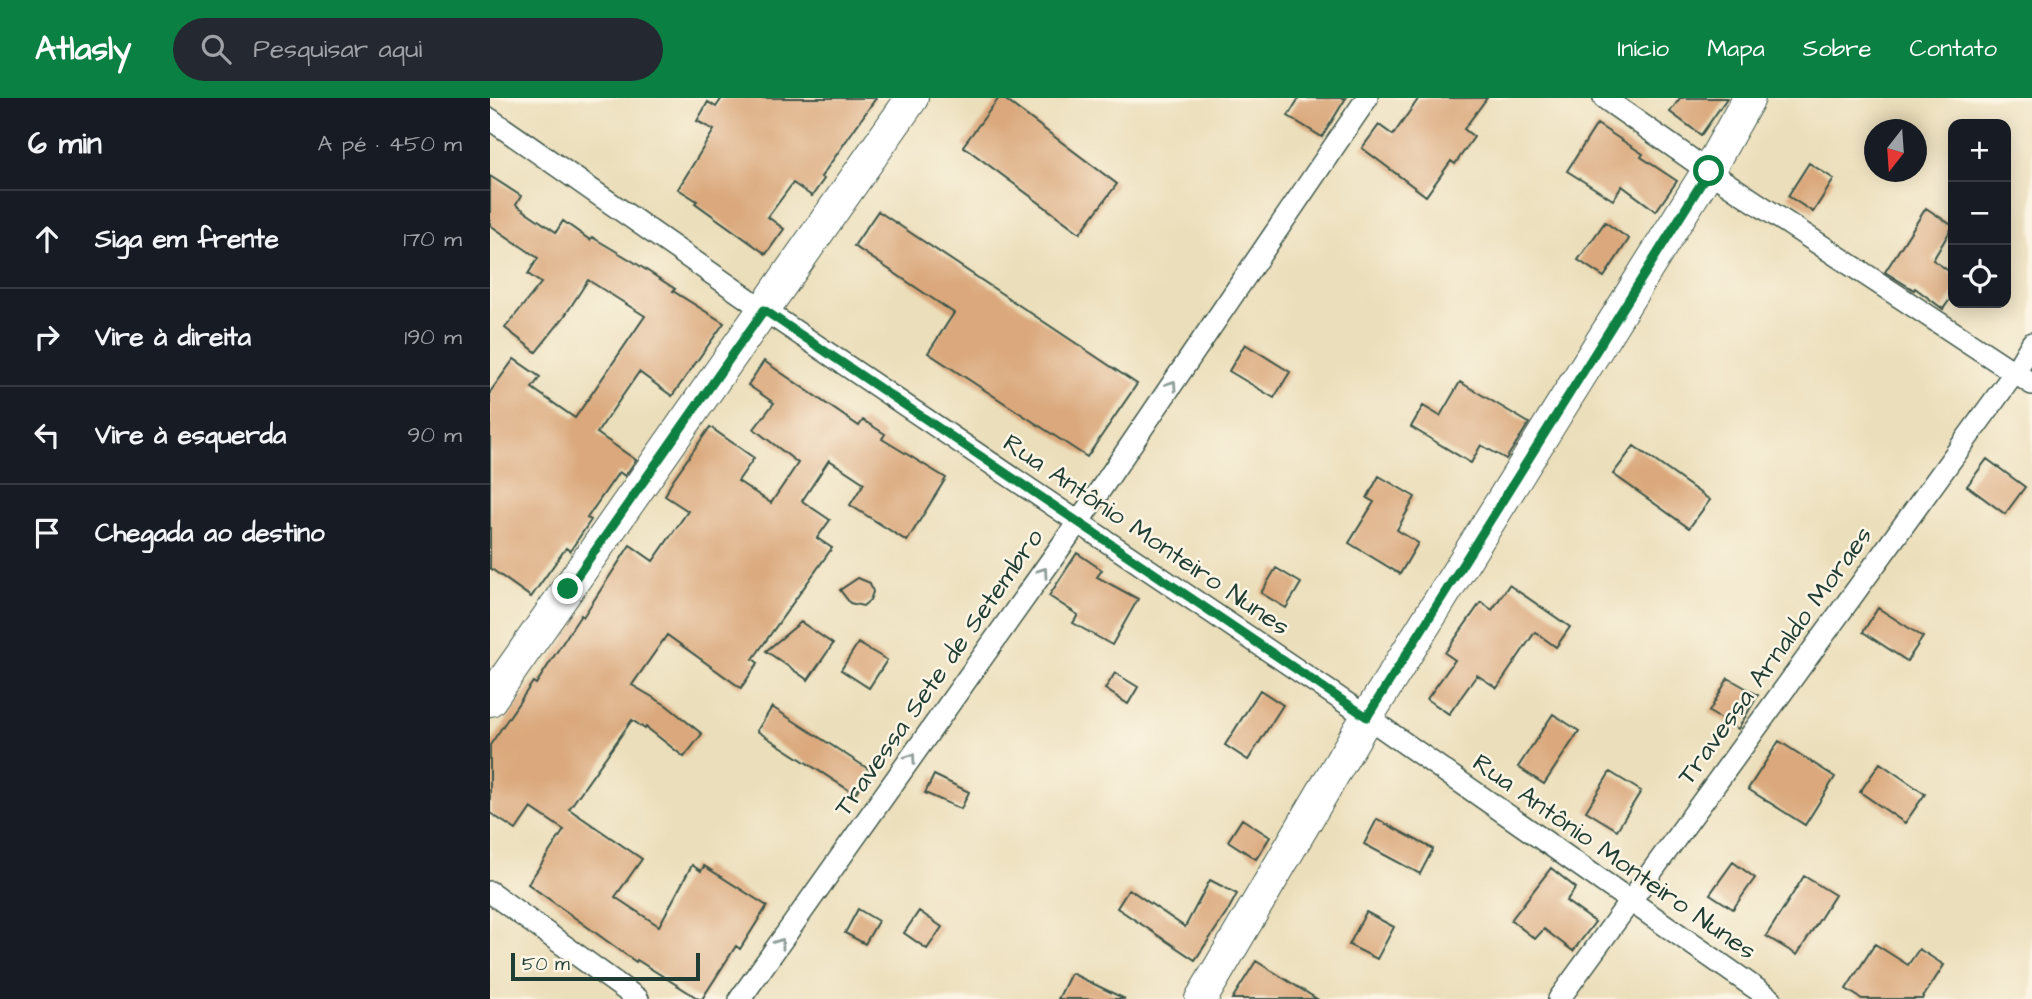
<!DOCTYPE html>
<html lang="pt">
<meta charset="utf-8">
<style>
body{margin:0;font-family:"Architects Daughter",sans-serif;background:#242831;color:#f1f3f6}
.controls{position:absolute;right:21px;top:21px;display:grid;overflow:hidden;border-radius:14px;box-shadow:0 4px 18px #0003}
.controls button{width:63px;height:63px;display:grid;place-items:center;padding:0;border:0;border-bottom:2px solid #363941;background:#171b24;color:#f1f3f6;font:35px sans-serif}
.compass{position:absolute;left:1374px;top:21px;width:63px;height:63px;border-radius:50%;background:#171b24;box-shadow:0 4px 18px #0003;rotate:197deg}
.scale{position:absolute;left:21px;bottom:18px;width:189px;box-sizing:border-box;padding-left:7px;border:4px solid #1f3d34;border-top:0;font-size:19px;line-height:24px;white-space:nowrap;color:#1f3d34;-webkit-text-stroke:5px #fcf5e5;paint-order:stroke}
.stop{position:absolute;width:21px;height:21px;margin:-16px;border:5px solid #0b8043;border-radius:50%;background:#fff}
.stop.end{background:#0b8043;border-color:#fff;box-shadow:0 2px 7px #0008}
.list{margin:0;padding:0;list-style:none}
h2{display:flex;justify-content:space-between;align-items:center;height:91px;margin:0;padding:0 28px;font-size:30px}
h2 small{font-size:23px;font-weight:400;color:#9ea1a6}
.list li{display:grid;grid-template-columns:46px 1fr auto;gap:21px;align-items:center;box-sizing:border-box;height:98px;padding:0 28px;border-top:2px solid #363941}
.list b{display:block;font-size:26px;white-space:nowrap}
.list em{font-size:23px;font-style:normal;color:#9ea1a6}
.icon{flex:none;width:38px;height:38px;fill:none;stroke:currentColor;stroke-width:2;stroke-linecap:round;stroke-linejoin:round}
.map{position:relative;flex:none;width:1542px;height:901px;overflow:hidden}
header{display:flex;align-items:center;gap:42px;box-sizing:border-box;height:98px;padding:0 35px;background:#0b8043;color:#fff}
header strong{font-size:33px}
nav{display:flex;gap:38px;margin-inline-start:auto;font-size:24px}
.search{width:490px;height:63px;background:#242831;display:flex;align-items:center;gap:18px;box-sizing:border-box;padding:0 24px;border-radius:38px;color:#9ea1a6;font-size:26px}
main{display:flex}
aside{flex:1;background:#171b24}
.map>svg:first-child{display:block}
.building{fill:#daa87b}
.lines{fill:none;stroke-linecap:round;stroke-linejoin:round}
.street-casing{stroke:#3e5548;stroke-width:24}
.secondary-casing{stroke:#3e5548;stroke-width:34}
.street{stroke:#fff;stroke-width:21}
.secondary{stroke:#fff;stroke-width:32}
.oneway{stroke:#8f9e9a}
.route{stroke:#0b8043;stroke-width:9}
.labels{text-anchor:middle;stroke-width:5;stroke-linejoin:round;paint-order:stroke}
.street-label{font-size:26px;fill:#1f3d34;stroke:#fcf5e5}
</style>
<header>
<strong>Atlasly</strong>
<div class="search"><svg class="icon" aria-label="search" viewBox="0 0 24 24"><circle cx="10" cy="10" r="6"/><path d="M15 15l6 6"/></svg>Pesquisar aqui</div>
<nav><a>Início</a><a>Mapa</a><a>Sobre</a><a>Contato</a></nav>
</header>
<main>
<aside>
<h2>6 min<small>A pé · 450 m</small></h2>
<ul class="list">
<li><svg class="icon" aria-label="ahead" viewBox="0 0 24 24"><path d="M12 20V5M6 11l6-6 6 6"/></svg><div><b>Siga em frente</b></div><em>170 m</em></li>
<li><svg class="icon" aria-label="right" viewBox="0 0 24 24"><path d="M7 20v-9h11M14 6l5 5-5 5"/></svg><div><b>Vire à direita</b></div><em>190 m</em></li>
<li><svg class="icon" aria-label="left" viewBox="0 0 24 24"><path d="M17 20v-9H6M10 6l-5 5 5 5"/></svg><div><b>Vire à esquerda</b></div><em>90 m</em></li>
<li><svg class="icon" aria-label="arrive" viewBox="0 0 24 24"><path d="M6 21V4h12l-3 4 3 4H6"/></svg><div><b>Chegada ao destino</b></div></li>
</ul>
</aside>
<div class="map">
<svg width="1542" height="901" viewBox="0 0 1542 901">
<rect width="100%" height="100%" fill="#fcf5e5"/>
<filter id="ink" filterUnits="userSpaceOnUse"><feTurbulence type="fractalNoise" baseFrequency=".0143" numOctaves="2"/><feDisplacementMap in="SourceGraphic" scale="14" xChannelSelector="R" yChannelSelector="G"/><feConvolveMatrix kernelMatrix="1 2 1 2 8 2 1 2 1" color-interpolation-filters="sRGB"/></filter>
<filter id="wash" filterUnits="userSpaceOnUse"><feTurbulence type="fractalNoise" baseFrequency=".00686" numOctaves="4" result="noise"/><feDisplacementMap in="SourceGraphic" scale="28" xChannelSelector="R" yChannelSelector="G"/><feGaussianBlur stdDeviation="1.57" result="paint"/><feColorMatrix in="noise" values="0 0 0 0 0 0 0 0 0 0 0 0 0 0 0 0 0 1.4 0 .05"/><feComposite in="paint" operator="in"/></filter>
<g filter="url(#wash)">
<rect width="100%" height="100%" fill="#ebdeba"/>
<g id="blocks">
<path class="building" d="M232 0H386L331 79 334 81 322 98 303 85 278 119 294 131 276 156 205 105 207 103 188 91 224 32 207 23 218 4 226 9Z
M509 0H513L627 86 590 135 473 48Z
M809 0H856L832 39 798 18Z
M929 0H997L974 31 984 39 965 66 961 63 936 98 872 50 889 27 903 37Z
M1190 0H1237L1211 37 1180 14Z
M1107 26 1153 56 1151 59 1187 83 1166 113 1132 88 1123 102 1077 73Z
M1319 65 1344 81 1323 114 1298 98Z
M0 78 31 98 26 107 66 134 73 123 100 142 102 139 144 164 185 191 183 193 234 225 182 298 149 274 107 335 146 362 135 378 129 374 97 420 101 422 80 453 76 450 41 499 0 470V294L24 261 50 279 42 290 85 320 155 218 98 182 74 219 46 254 15 230 51 185 38 176 48 160 0 127Z
M1436 110 1463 128 1443 162 1463 176V197L1453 211 1425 190 1424 192 1395 174Z
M388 113 647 286 597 359 438 255 464 215 364 148Z
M1115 124 1139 141 1114 179 1088 162Z
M755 246 800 274 784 300 739 273Z
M274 263 369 328 373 322 395 336 392 341 456 380 417 443 360 407 374 385 339 362 312 403 340 422 327 440 342 450 263 561 268 565 251 590 177 537 142 587 176 607 212 636 194 659 156 629 155 631 142 622 79 711 152 761 125 799 169 828 202 767 211 773 214 768 277 808 250 851 246 848 212 901H209L147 862 146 864 38 786 74 732 41 710 26 732 0 715V647L43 584 46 586 79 535 91 517 93 519 140 447 163 463 198 413 175 398 182 383 220 329 264 360 248 383 281 405 308 365 264 331 284 305 258 287Z
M970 284 1039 325 1016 361 991 347 981 365 921 329 933 308 950 318Z
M1144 348 1220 402 1199 430 1123 376Z
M1497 361 1535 389 1515 416 1477 388Z
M889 378 925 399 907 432 928 445 910 476 859 445 884 404 877 400Z
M587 455 612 472 607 479 648 501 622 547 583 525 588 517 559 498Z
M786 470 811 485 796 510 771 495Z
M368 480 380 485 383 494 380 502 373 508 360 505 350 492Z
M1019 487 1080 529 1066 549 1045 534 1007 590 987 577 959 616 937 601 965 562 955 555 991 504 1002 512Z
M1388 510 1433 539 1417 563 1373 534Z
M311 524 343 546 318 582 276 553Z
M368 545 397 562 379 590 351 572Z
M625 575 648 589 638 606 615 591Z
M1238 580 1268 597 1248 631 1219 614Z
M770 592 793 607 758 662 735 647Z
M282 609 380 672 365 696 267 633Z
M1063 616 1089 633 1054 686 1028 669Z
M1289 643 1345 679 1315 727 1258 691Z
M1390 665 1435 696 1415 725 1370 694Z
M1120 674 1151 693 1127 732 1096 713Z
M444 677 479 694 471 711 435 695Z
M752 721 780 739 766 761 738 743Z
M887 721 943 751 930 776 874 746Z
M1243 764 1265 780 1243 811 1220 796Z
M1061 770 1086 790 1076 803 1105 824 1083 853 1054 831 1045 841 1021 822Z
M1314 778 1345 797 1307 857 1276 838Z
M720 782 747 796 736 816 705 862 627 810 639 791 695 829Z
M368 811 388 823 375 846 355 835Z
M429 813 452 829 437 851 414 835Z
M876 814 904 829 887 861 859 847Z
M1385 846 1418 867 1429 851 1454 867 1432 901H1372L1356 891Z
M766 863 827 901H742Z
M581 875 635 901H568Z"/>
</g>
</g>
<g filter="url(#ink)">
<use href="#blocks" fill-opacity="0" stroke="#3e5548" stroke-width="2"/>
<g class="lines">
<g class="street-casing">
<path id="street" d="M1114 0 1218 73 1542 286
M0 21 274 212 877 619 1281 901
M0 794 148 901
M250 901 589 423 877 0
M1069 901 1525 274 1542 245"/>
</g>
<g class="secondary-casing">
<path id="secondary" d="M0 602 422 0
M711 901 877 619 1218 73 1259 0"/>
</g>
<use href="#street" class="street"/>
<use href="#secondary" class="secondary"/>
</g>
<defs><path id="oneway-chevron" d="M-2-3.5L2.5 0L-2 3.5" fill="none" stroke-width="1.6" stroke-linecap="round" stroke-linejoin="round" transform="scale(1.75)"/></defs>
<g class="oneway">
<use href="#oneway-chevron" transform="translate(682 287) rotate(-56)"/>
<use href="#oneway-chevron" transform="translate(553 474) rotate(-55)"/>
<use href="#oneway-chevron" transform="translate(421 660) rotate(-55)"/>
<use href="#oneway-chevron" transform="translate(290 845) rotate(-55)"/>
</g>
</g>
<g class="lines" filter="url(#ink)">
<path class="route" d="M78 491 274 212 877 619 1219 73"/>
</g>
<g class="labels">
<g class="street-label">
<text transform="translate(657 436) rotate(34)" y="9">Rua Antônio Monteiro Nunes</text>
<text transform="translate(1284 557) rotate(-54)" y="9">Travessa Arnaldo Moraes</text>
<text transform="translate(448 574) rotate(-55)" y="9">Travessa Sete de Setembro</text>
<text transform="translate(1125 758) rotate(35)" y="9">Rua Antônio Monteiro Nunes</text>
</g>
</g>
</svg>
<div class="controls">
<button>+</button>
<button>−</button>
<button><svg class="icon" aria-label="locate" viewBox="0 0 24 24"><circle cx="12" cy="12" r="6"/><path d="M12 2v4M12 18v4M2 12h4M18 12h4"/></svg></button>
</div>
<svg class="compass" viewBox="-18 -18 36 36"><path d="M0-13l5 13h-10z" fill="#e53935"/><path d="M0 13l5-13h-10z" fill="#9ea1a6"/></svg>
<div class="scale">50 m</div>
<div class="stop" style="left:1219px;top:73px"></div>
<div class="stop end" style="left:78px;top:491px"></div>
</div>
</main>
